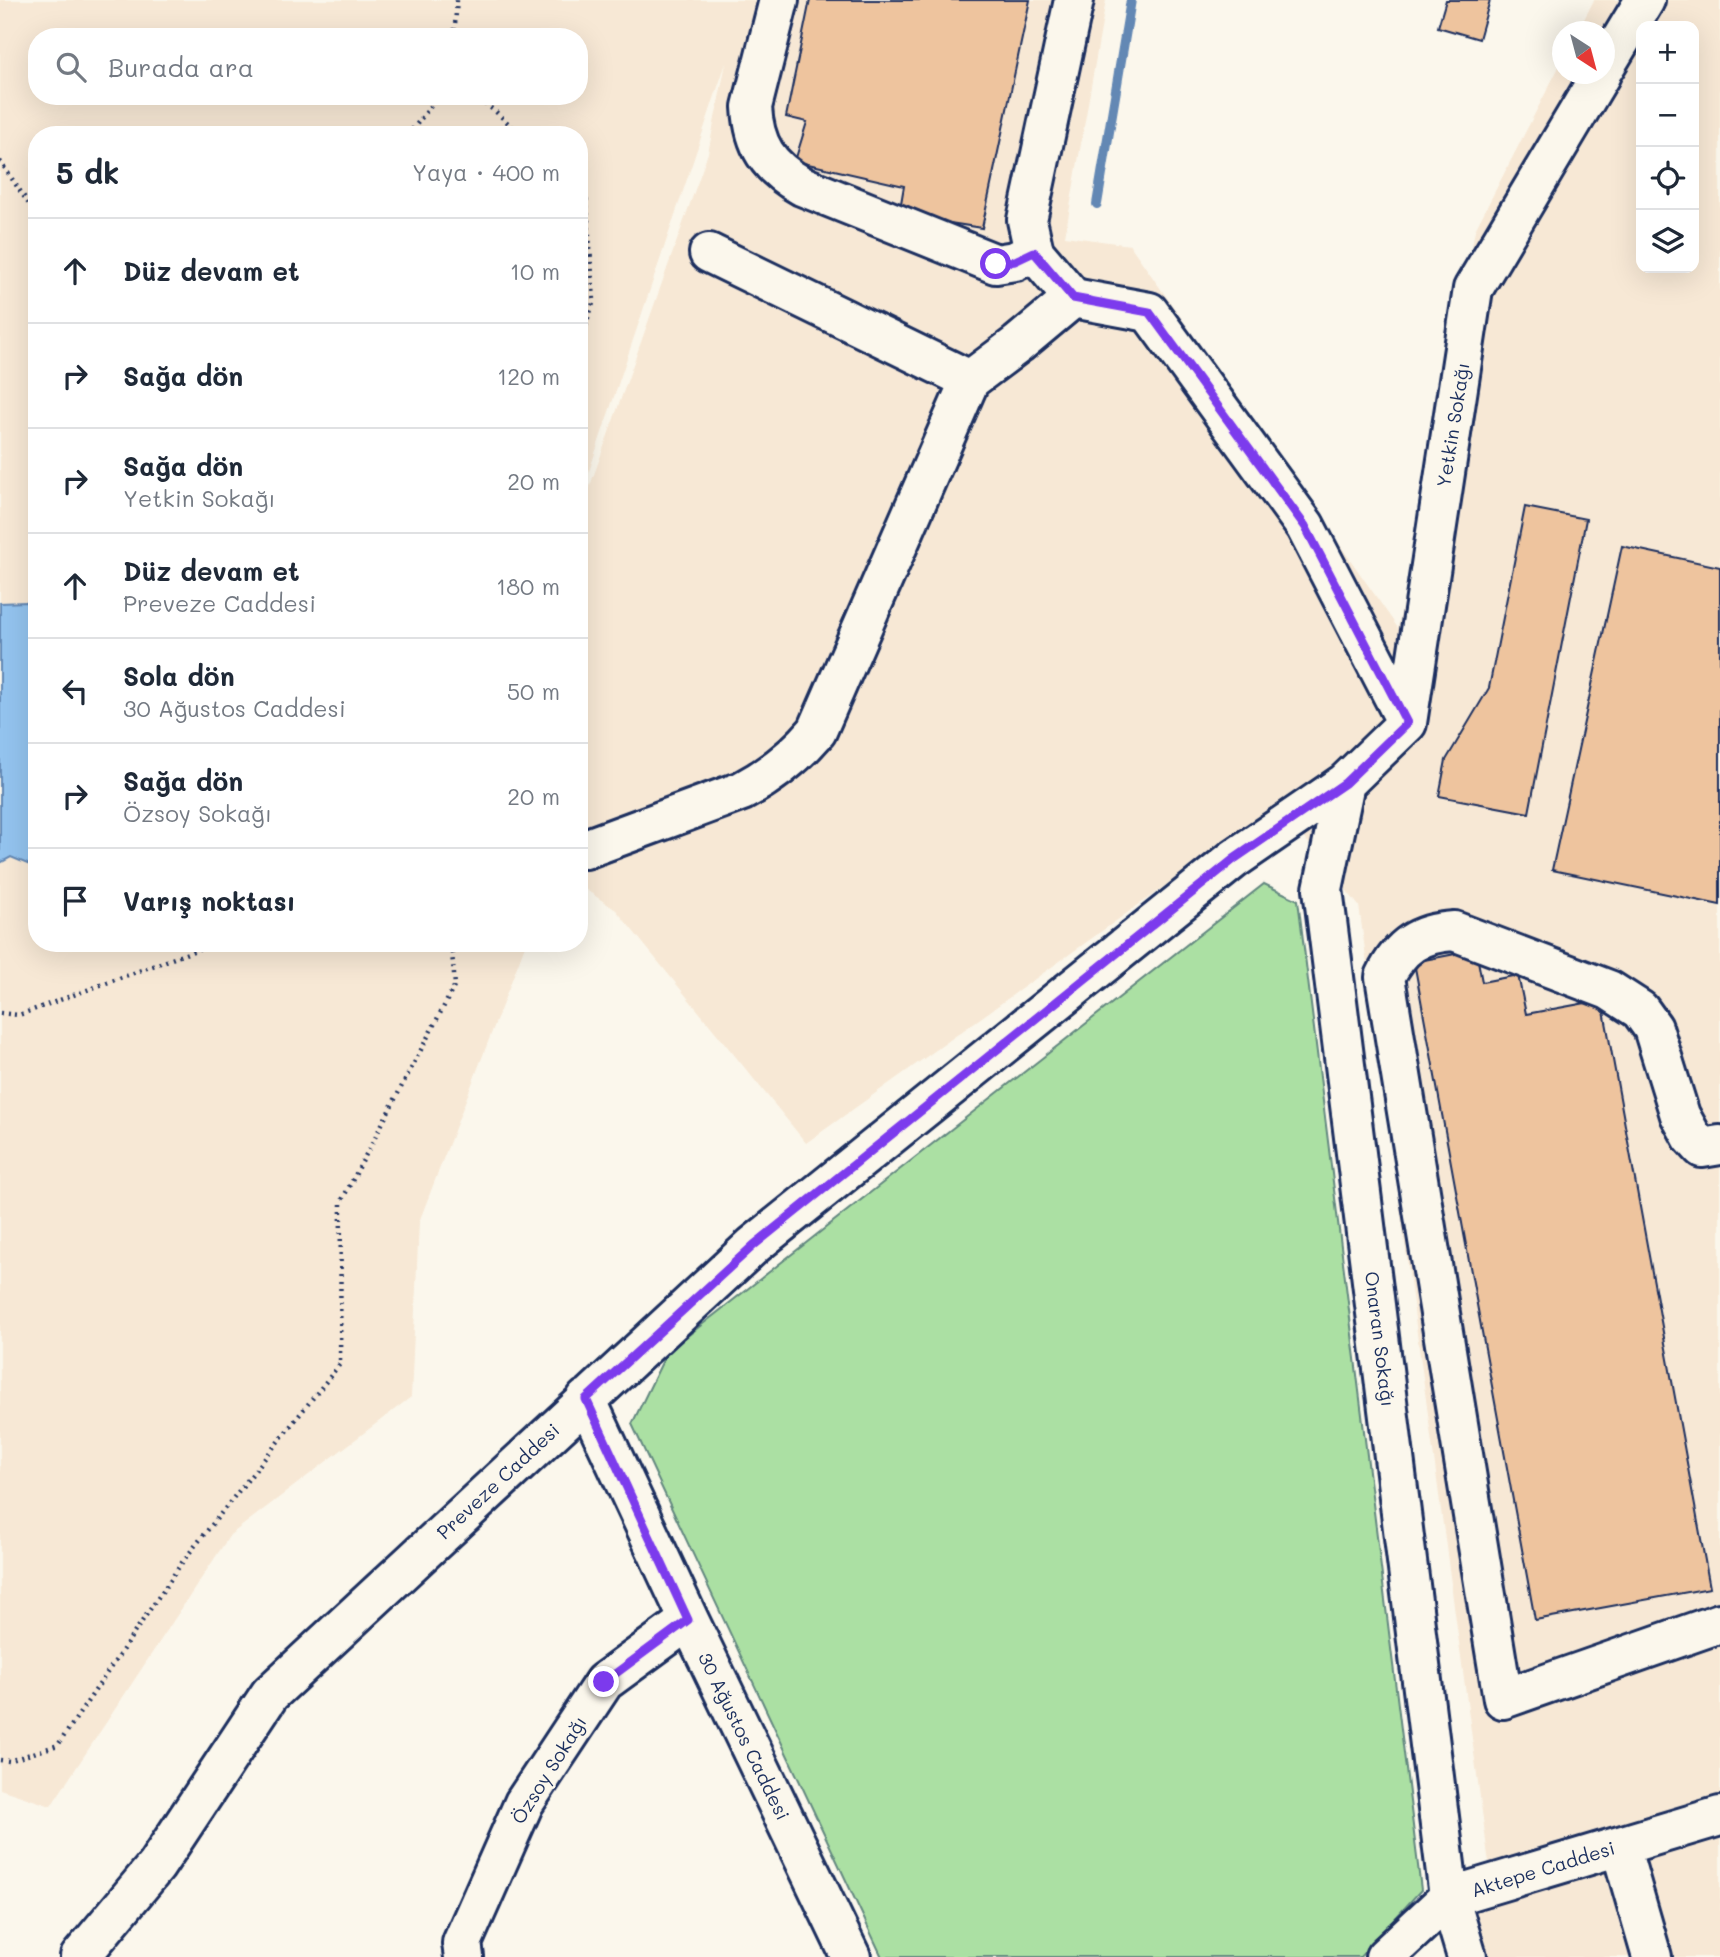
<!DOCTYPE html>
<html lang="tr">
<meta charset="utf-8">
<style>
body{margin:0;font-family:Mali,sans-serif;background:#f2f2f3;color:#1f2937}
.controls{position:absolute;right:21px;top:21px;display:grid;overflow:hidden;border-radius:14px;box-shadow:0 7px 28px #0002}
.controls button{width:63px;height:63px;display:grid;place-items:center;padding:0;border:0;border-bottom:2px solid #e0e1e3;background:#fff;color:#1f2937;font:35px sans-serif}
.compass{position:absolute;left:1552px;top:21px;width:63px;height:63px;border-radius:50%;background:#fff;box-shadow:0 7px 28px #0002;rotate:144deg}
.stop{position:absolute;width:21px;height:21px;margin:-16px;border:5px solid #7c3aed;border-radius:50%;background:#fff}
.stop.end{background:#7c3aed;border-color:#fff;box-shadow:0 2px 7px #0008}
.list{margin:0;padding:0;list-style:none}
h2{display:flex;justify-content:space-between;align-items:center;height:91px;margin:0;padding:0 28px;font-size:30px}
h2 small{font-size:23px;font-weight:400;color:#747a83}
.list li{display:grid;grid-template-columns:46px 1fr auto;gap:21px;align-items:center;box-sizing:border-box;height:105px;padding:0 28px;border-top:2px solid #e0e1e3}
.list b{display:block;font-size:26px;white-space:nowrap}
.list p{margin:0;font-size:23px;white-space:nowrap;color:#747a83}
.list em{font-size:23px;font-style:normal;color:#747a83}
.icon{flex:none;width:38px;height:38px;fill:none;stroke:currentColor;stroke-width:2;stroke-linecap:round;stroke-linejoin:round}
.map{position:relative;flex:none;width:1720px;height:1957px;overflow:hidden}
.search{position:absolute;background:#fff;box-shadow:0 7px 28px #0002;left:28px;top:28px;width:560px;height:77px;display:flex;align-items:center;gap:18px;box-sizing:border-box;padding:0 24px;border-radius:28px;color:#747a83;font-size:26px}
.panel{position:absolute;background:#fff;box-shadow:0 7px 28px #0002;left:28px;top:126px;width:560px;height:826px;border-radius:28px}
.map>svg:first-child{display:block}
.built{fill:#f7e8d5;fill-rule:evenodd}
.green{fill:#abe0a3;stroke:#638880;stroke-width:2}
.water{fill:#93c3ee;stroke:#6388b4;stroke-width:2}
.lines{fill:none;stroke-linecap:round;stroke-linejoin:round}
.stream{stroke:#6388b4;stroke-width:10}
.building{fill:#eec49e;stroke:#1b2f5e;stroke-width:2}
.minor-casing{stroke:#1b2f5e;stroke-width:44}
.path{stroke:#1b2f5e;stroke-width:4.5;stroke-dasharray:2 5;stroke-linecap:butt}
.minor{stroke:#fbf7ec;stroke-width:38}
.route{stroke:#7c3aed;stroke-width:9}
.labels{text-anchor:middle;stroke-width:5;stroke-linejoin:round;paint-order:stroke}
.street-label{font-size:19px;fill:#1b2f5e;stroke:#fbf7ec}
</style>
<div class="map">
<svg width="1720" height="1957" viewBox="0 0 1720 1957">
<rect width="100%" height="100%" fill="#fbf7ec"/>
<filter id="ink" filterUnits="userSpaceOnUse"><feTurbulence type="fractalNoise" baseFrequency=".0143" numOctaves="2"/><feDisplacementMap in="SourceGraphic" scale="14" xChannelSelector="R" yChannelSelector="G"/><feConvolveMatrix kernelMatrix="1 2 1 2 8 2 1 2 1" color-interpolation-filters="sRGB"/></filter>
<g filter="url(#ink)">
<path class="built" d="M0 0H1106L1065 236 1130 245 1398 628 1475 230 1562 61V74H1604V32L1578 31 1594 0H1720V1957H1480L1470 1914 1497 1904 1488 1856 1359 906 1278 805 806 1143 616 910 579 885V517L708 153 726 63 579 501V135H37V943H526L419 1222 411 1397 230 1535 51 1806 0 1789ZM1641 26H1694V268H1641ZM37 37H579V96H37Z"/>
<path class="green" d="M1264 884 1298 900 1421 1890 1360 1957H882L632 1424 667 1352Z"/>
<path class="water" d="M26 602 37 607V868L11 857 0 863V603Z"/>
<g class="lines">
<path class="stream" d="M1097 204 1131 0"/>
</g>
<path class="building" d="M810 0H1030L982 228 899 215 904 186 795 161 807 122 786 117Z
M1446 0H1490L1479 39 1438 27Z
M1525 507 1586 519 1529 813 1439 796 1446 760 1489 688Z
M1622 546 1720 567V905L1552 870Z
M1476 950 1482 982 1518 975 1526 1014 1602 1000 1710 1588 1535 1620 1414 962Z"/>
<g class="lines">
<g class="minor-casing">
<path id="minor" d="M779 0 752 107C754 145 768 167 802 186L996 264 1015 261 1034 252
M1074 0 1027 220 1034 252 1073 298 1149 312 1305 526 1407 723
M1604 68 1645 0
M709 253 970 380
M1345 783 1323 889 1449 1897 1467 1957
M585 849 742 791C772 775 795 757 817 731L970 380 1018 344 1073 298
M1720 1145 1702 1148 1692 1137 1680 1115 1653 1028 1640 1010 1609 990 1454 931C1419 933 1400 946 1385 977L1503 1699 1720 1623
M586 1399 689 1620 851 1957
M1620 1846 1652 1957
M80 1957 156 1866 270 1694 754 1245 1234 859 1345 783 1407 723 1473 289 1601 74
M464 1957 462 1943 524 1803 604 1682 689 1620
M1385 1957 1449 1897 1720 1816"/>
</g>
<path class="path" d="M454 37 457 0
M473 96 495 111 521 135
M408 135 439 96
M0 161 37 216
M579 188 586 195 594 300 579 348
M0 1013 19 1015 215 943
M0 1760 9 1761 58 1745 183 1561 340 1364 341 1202 455 985 451 943"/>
<use href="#minor" class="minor"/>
</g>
</g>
<g class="lines" filter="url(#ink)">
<path class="route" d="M604 1682 688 1620 586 1399 754 1245 1234 859 1345 783 1407 723 1305 526 1149 312 1073 298 1034 252 1015 261 996 264"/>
</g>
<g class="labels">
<g class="street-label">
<text transform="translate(1453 425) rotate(-81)" y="7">Yetkin Sokağı</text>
<text transform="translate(1380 1339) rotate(83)" y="7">Onaran Sokağı</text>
<text transform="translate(498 1481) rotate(-43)" y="7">Preveze Caddesi</text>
<text transform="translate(744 1736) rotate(64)" y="7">30 Ağustos Caddesi</text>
<text transform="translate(549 1770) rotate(-58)" y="7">Özsoy Sokağı</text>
<text transform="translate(1543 1869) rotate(-17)" y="7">Aktepe Caddesi</text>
</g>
</g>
</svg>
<div class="controls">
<button>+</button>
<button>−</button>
<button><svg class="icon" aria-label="locate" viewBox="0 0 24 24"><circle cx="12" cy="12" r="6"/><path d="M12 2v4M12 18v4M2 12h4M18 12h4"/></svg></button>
<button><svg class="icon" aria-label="layers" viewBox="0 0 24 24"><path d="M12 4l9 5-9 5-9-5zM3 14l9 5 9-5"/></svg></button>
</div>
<svg class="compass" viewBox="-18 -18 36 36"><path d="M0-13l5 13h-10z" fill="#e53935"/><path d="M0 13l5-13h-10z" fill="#747a83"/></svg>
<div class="stop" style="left:996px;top:264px"></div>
<div class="stop end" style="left:604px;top:1682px"></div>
<div class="search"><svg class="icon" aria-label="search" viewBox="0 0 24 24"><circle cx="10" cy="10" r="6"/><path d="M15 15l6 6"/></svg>Burada ara</div>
<section class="panel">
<h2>5 dk<small>Yaya · 400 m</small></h2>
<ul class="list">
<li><svg class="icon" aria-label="ahead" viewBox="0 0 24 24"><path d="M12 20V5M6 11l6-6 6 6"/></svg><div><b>Düz devam et</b></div><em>10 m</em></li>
<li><svg class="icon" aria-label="right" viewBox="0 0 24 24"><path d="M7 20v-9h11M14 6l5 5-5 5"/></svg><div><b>Sağa dön</b></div><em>120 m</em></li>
<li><svg class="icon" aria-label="right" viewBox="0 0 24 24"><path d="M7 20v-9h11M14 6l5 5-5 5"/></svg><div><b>Sağa dön</b><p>Yetkin Sokağı</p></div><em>20 m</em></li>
<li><svg class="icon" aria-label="ahead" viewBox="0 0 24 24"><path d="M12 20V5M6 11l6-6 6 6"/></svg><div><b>Düz devam et</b><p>Preveze Caddesi</p></div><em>180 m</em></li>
<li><svg class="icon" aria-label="left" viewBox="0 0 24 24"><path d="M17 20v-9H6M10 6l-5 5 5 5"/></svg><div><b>Sola dön</b><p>30 Ağustos Caddesi</p></div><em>50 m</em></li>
<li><svg class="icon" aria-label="right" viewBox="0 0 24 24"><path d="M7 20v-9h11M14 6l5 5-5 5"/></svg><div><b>Sağa dön</b><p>Özsoy Sokağı</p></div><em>20 m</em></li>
<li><svg class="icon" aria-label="arrive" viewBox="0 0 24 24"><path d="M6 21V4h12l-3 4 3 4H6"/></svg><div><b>Varış noktası</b></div></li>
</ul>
</section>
</div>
